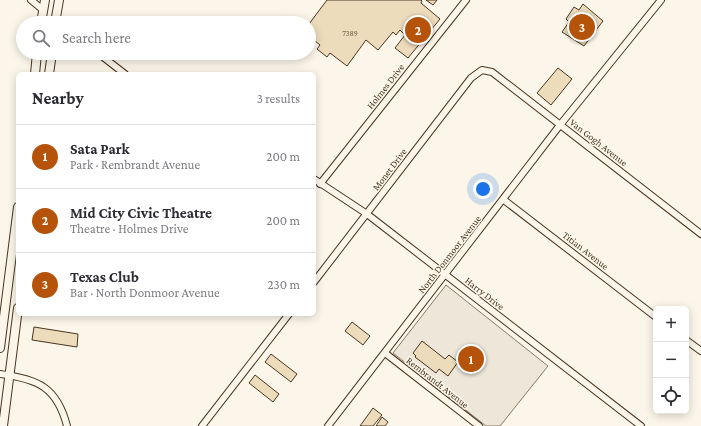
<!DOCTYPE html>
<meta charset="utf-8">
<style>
body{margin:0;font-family:"Crimson Pro",serif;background:#f7f7f7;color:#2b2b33}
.controls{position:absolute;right:12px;bottom:12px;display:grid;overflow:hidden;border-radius:6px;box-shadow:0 2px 10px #0003}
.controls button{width:36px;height:36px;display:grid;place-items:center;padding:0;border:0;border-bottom:1px solid #e1e1e2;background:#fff;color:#2b2b33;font:20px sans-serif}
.you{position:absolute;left:483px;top:189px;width:14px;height:14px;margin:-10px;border:3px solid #fff;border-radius:50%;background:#1a73e8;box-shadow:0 0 0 6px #1a73e833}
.badge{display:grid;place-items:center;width:26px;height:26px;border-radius:50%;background:#b45309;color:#fff;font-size:13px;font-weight:700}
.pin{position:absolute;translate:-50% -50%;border:2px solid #fff;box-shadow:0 1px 4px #0006}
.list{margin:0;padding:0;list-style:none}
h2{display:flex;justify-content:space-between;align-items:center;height:52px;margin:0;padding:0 16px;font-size:17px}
h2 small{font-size:13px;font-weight:400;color:#7c7c81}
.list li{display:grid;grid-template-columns:26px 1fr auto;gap:12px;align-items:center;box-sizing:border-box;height:64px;padding:0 16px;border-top:1px solid #e1e1e2}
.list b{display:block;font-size:15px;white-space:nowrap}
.list p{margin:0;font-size:13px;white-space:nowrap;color:#7c7c81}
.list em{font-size:13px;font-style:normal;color:#7c7c81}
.icon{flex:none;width:22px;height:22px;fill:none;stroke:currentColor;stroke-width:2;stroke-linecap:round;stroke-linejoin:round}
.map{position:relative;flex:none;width:701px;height:426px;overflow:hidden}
.search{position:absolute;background:#fff;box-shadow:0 2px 10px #0003;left:16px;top:16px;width:300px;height:44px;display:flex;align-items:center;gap:10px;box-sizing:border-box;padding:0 14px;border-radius:22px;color:#7c7c81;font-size:15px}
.panel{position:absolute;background:#fff;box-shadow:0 2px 10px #0003;left:16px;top:72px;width:300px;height:244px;border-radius:6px}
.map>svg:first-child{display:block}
.green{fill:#ede6d9;stroke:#887966}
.building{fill:#ecdcbc;stroke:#4a3520}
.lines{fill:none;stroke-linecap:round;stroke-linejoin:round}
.minor-casing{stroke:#4a3520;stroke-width:8}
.major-casing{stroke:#4a3520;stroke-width:10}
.minor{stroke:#fbf6e9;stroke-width:6}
.major{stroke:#fbf6e9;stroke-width:8}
.labels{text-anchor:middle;stroke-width:3;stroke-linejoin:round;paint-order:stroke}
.number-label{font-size:8px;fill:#725f47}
.street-label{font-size:10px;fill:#4a3520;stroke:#fbf6e9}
</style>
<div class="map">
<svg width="701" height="426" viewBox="0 0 701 426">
<rect width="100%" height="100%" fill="#fbf6e9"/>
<path class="green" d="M446 285 548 366 500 426H486L393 353Z"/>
<path class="building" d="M327 0H421L422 1 421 3 440 19 408 58 395 48 405 35 400 30 396 35 393 32 378 50 366 40 347 66 330 53 327 57 317 49 320 45 309 36V24Z
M426 0H437L433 5Z
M583 4 603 21 584 46 562 32 569 22 566 19 574 7 579 10Z
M558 68 572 79 551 105 537 93Z
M352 322 370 336 363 345 345 331Z
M34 327 78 334 77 347 32 340Z
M422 341 445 359 449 355 458 362 448 376 439 369 436 373 415 357 416 356 413 353Z
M271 354 297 374 291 382 265 362Z
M255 375 279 394 273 402 249 383Z
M373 408 382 415 373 426H360Z
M382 417 388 422 385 426H376Z"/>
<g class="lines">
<g class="minor-casing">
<path id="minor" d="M31 0 43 10
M98 53 125 74
M314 179 367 214 641 426
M320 184 466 0
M504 200 656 317
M314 282 471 78 482 70 492 72 701 234
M686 340 701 351
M385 353 479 426
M0 374C38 379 57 387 67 426
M202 426 289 314
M328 426 560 125 661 0"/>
</g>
<g class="major-casing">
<path id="major" d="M41 23 45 0
M55 23 59 0
M35 74 37 53
M49 74 52 53
M0 348 18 207
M3 426 18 308"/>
</g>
<use href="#minor" class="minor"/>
<use href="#major" class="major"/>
</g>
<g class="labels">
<g class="number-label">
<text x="350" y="36">7389</text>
</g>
<g class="street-label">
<text transform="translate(385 86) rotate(-52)" y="4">Holmes Drive</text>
<text transform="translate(599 142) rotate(38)" y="4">Van Gogh Avenue</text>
<text transform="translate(389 169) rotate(-53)" y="4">Monet Drive</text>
<text transform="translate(586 250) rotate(38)" y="4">Titian Avenue</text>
<text transform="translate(449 254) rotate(-52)" y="4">North Donmoor Avenue</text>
<text transform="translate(485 293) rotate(38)" y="4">Harry Drive</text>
<text transform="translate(438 382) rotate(38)" y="4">Rembrandt Avenue</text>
</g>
</g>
</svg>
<div class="controls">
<button>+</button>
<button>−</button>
<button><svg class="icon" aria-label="locate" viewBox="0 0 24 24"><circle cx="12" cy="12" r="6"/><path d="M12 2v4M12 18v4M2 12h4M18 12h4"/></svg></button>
</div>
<div class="you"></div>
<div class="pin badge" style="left:471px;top:359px">1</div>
<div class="pin badge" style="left:418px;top:30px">2</div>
<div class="pin badge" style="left:582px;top:27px">3</div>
<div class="search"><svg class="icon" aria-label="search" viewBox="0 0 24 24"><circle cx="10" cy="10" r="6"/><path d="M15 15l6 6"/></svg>Search here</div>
<section class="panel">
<h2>Nearby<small>3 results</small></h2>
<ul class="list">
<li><span class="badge">1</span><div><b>Sata Park</b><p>Park · Rembrandt Avenue</p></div><em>200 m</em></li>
<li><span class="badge">2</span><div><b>Mid City Civic Theatre</b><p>Theatre · Holmes Drive</p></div><em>200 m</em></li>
<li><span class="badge">3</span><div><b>Texas Club</b><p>Bar · North Donmoor Avenue</p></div><em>230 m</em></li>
</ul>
</section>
</div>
